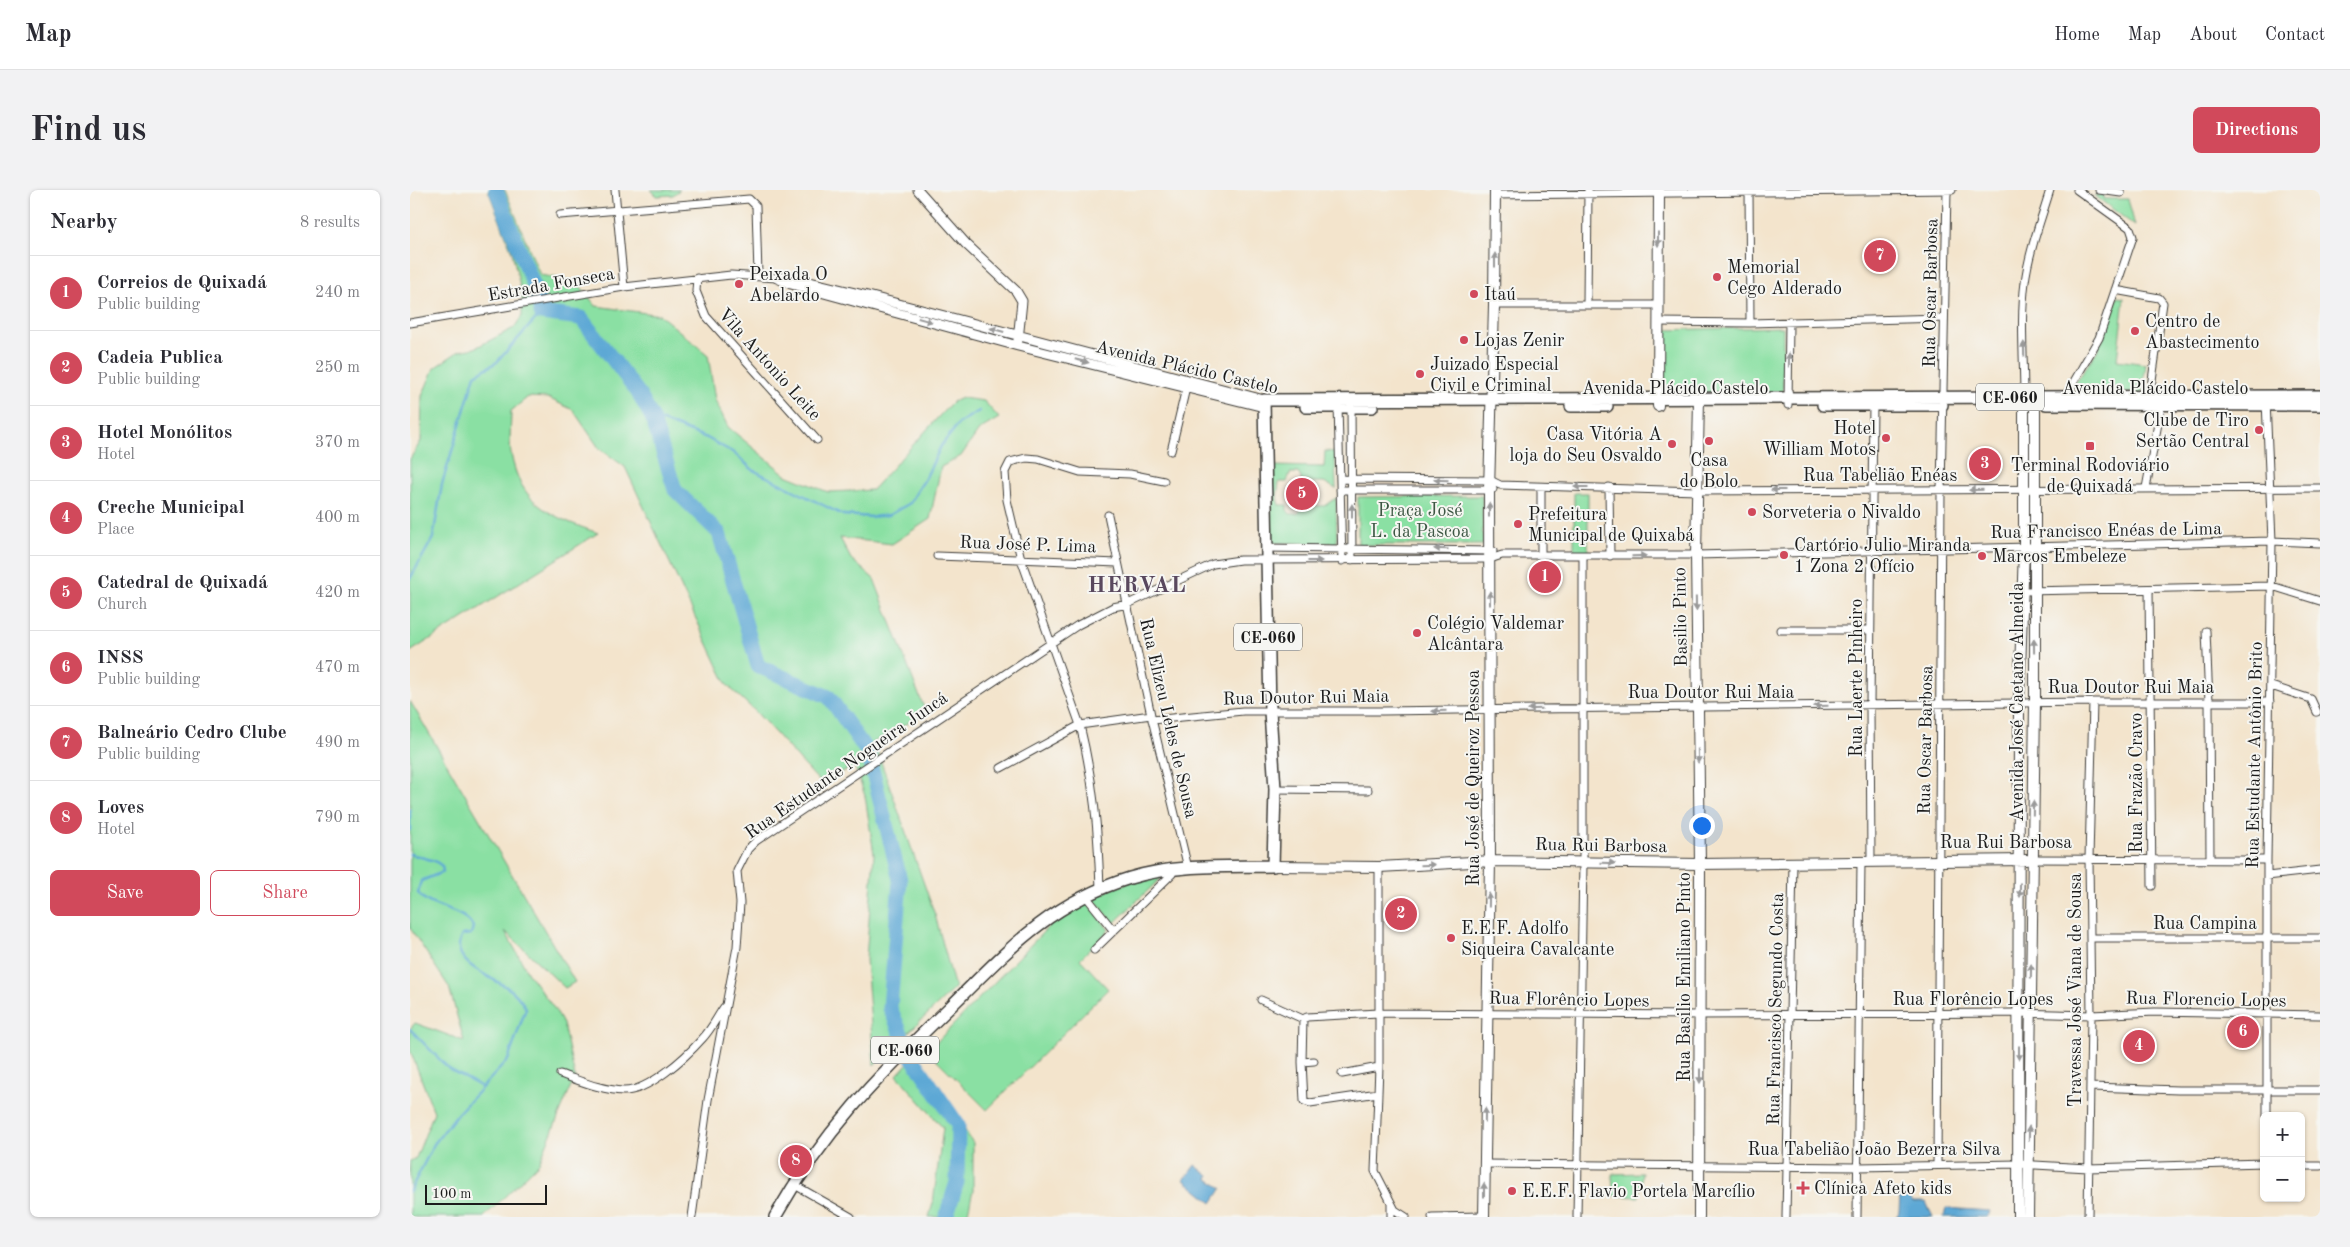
<!DOCTYPE html>
<meta charset="utf-8">
<style>
body{margin:0;font-family:"Old Standard TT",serif;background:#f2f2f3;color:#2b2b33}
.controls{position:absolute;right:15px;bottom:15px;display:grid;overflow:hidden;border-radius:8px;box-shadow:0 1px 4px #0004}
.controls button{width:45px;height:45px;display:grid;place-items:center;padding:0;border:0;border-bottom:1px solid #e1e1e2;background:#fff;color:#2b2b33;font:25px sans-serif}
.scale{position:absolute;left:15px;bottom:12px;width:122px;box-sizing:border-box;padding-left:5px;border:2px solid #1c1c1c;border-top:0;font-size:14px;line-height:18px;white-space:nowrap;color:#1c1c1c;-webkit-text-stroke:4px #f6f6f2;paint-order:stroke}
.you{position:absolute;left:1291px;top:635px;width:18px;height:18px;margin:-12px;border:4px solid #fff;border-radius:50%;background:#1a73e8;box-shadow:0 0 0 8px #1a73e833}
.badge{display:grid;place-items:center;width:32px;height:32px;border-radius:50%;background:#d1495b;color:#fff;font-size:16px;font-weight:700}
.pin{position:absolute;translate:-50% -50%;border:2px solid #fff;box-shadow:0 1px 5px #0006}
.list{margin:0;padding:0;list-style:none}
h2{display:flex;justify-content:space-between;align-items:center;height:65px;margin:0;padding:0 20px;font-size:21px}
h2 small{font-size:16px;font-weight:400;color:#7c7c81}
.list li{display:grid;grid-template-columns:32px 1fr auto;gap:15px;align-items:center;box-sizing:border-box;height:75px;padding:0 20px;border-top:1px solid #e1e1e2}
.list b{display:block;font-size:19px;white-space:nowrap}
.list p{margin:0;font-size:16px;white-space:nowrap;color:#7c7c81}
.list em{font-size:16px;font-style:normal;color:#7c7c81}
.actions{display:flex;gap:10px;padding:15px 20px}
.actions a{flex:1;padding:11px 0;border:1px solid #d1495b;border-radius:8px;text-align:center;font-size:18px;color:#d1495b}
.actions .main{background:#d1495b;color:#fff}
.map{position:relative;flex:none;width:1910px;height:1027px;overflow:hidden;border-radius:8px}
header{display:flex;align-items:center;gap:30px;box-sizing:border-box;height:70px;padding:0 25px;background:#fff;border-bottom:1px solid #e1e1e2}
header strong{font-size:24px}
nav{display:flex;gap:28px;margin-inline-start:auto;font-size:18px}
.intro{display:flex;align-items:center;justify-content:space-between;box-sizing:border-box;height:120px;padding:0 30px}
h1{margin:0;font-size:35px}
.button{padding:12px 22px;border-radius:8px;background:#d1495b;color:#fff;font-size:18px;font-weight:700}
main{display:flex;gap:30px;padding:0 30px}
aside{flex:1;background:#fff;border-radius:8px;box-shadow:0 1px 4px #0004}
.map>svg:first-child{display:block}
.green{fill:#8ae0a3;stroke:#537e60}
.water{fill:#5da8d5;stroke:#3c6278}
.lines{fill:none;stroke-linecap:round;stroke-linejoin:round}
.stream{stroke:#5da8d5;stroke-width:2.5}
.river{stroke:#5da8d5;stroke-width:15}
.minor-casing{stroke:#3c3a36;stroke-width:9}
.tertiary-casing{stroke:#3c3a36;stroke-width:11}
.secondary-casing{stroke:#3c3a36;stroke-width:12}
.primary-casing{stroke:#3c3a36;stroke-width:14}
.minor{stroke:#fff;stroke-width:7}
.tertiary{stroke:#fff;stroke-width:9}
.secondary{stroke:#fff;stroke-width:10}
.primary{stroke:#fff;stroke-width:11}
.oneway{fill:#999}
.poi-dot{fill:#d1495b;stroke:#f6f6f2;stroke-width:2}
.labels{text-anchor:middle;stroke-width:4;stroke-linejoin:round;paint-order:stroke}
.shield{fill:#f6f6f2;stroke:#5d5d5c;stroke-width:1}
.shield-label{font-size:16px;font-weight:bold;fill:#1c1c1c}
.poi-label{font-size:18px;fill:#1c1c1c;stroke:#f6f6f2;text-anchor:start}
.street-label{font-size:18px;fill:#1c1c1c;stroke:#f6f6f2}
.park-label{font-size:18px;fill:#3d5744;stroke:#f6f6f2}
.district-label{font-size:22px;font-weight:bold;letter-spacing:1px;fill:#59485e;stroke:#f6f6f2}
</style>
<header>
<strong>Map</strong>
<nav><a>Home</a><a>Map</a><a>About</a><a>Contact</a></nav>
</header>
<div class="intro"><h1>Find us</h1><a class="button">Directions</a></div>
<main>
<aside>
<h2>Nearby<small>8 results</small></h2>
<ul class="list">
<li><span class="badge">1</span><div><b>Correios de Quixadá</b><p>Public building</p></div><em>240 m</em></li>
<li><span class="badge">2</span><div><b>Cadeia Publica</b><p>Public building</p></div><em>250 m</em></li>
<li><span class="badge">3</span><div><b>Hotel Monólitos</b><p>Hotel</p></div><em>370 m</em></li>
<li><span class="badge">4</span><div><b>Creche Municipal</b><p>Place</p></div><em>400 m</em></li>
<li><span class="badge">5</span><div><b>Catedral de Quixadá</b><p>Church</p></div><em>420 m</em></li>
<li><span class="badge">6</span><div><b>INSS</b><p>Public building</p></div><em>470 m</em></li>
<li><span class="badge">7</span><div><b>Balneário Cedro Clube</b><p>Public building</p></div><em>490 m</em></li>
<li><span class="badge">8</span><div><b>Loves</b><p>Hotel</p></div><em>790 m</em></li>
</ul>
<div class="actions"><a class="main">Save</a><a>Share</a></div>
</aside>
<div class="map">
<svg width="1910" height="1027" viewBox="0 0 1910 1027">
<rect width="100%" height="100%" fill="#f6f6f2"/>
<filter id="ink" filterUnits="userSpaceOnUse"><feTurbulence type="fractalNoise" baseFrequency=".02" numOctaves="2"/><feDisplacementMap in="SourceGraphic" scale="10" xChannelSelector="R" yChannelSelector="G"/><feConvolveMatrix kernelMatrix="1 2 1 2 8 2 1 2 1" color-interpolation-filters="sRGB"/></filter>
<filter id="wash" filterUnits="userSpaceOnUse"><feTurbulence type="fractalNoise" baseFrequency=".0096" numOctaves="4" result="noise"/><feDisplacementMap in="SourceGraphic" scale="20" xChannelSelector="R" yChannelSelector="G"/><feGaussianBlur stdDeviation="1.12" result="paint"/><feColorMatrix in="noise" values="0 0 0 0 0 0 0 0 0 0 0 0 0 0 0 0 0 1.4 0 .05"/><feComposite in="paint" operator="in"/></filter>
<g filter="url(#wash)">
<rect width="100%" height="100%" fill="#f3e4cc"/>
<path class="green" d="M78 0H95L130 85 166 91 186 116 250 125 298 165 305 210 318 237 376 285 418 302 462 300 542 212 552 208 574 211 589 228 569 240 551 266 531 277 520 329 482 354 430 348 441 369 464 389 516 523 464 552 525 725 545 798 464 875 456 769 464 664 455 606 445 577 409 591 345 521 317 495 215 277 189 258 163 220 138 208 118 207 101 221C101 234 99 250 101 263 110 316 143 327 188 343L0 462V269L11 251 12 206 24 178 49 161 65 158 104 138 112 126V105L102 62Z
M241 0H270L263 5 247 6Z
M1694 4V9H1718L1725 36 1684 5Z
M1708 107 1714 108 1707 170 1736 174 1732 203H1665V194L1687 161Z
M1373 137V204H1251V140Z
M915 261 925 262 926 299 914 292H891V288L888 283H880L877 292H869L867 308 869 315H877V320L880 324H887L891 320V315L914 316 926 308 927 353H861V276L914 277Z
M1164 303H1178V363H1164Z
M1072 306 1073 355H948V307Z
M0 511 165 792 155 798 95 741 118 783 146 821 153 834 165 887 129 973 74 1027H0V971L6 968 24 922 0 860V839L5 833 54 851 39 797 0 738Z
M753 686 704 733 682 707 722 691Z
M675 709 699 740 670 769 698 799 577 920 518 861 639 736 637 734Z
M507 863 563 953V1000L557 1027H519L523 1013 533 938 487 885Z
M1232 983 1229 1007 1203 1006 1202 984Z"/>
<path class="water" d="M785 975 799 986 798 989 812 998 802 1013 774 990Z
M1498 1005 1503 1012H1516L1523 1027H1487L1489 1021 1490 1006Z
M1536 1018 1580 1021 1578 1027H1534Z"/>
<g class="lines">
<path class="stream" d="M242 227 297 248 324 263 343 280 433 325 462 327 479 325 500 313 516 287 531 256 549 233 569 221
M0 389 23 348 32 294 65 185 87 172 131 123
M0 620V640
M0 664 25 671 32 676 33 682 11 691 8 703C20 720 54 718 63 737L61 744 52 745C36 773 85 788 101 800 107 804 112 812 116 818L98 870 48 923 24 954 0 1001
M0 839 39 879 72 897"/>
<path class="river" d="M86 0 126 101 131 123 171 128 227 201 242 227 265 300 309 343 348 476 419 507 458 563 490 690 480 818 493 848
M501 866 548 935 547 992 536 1027"/>
</g>
</g>
<g filter="url(#ink)">
<g class="lines">
<g class="minor-casing">
<path id="minor" d="M205 0 214 97
M1339 0 1340 133
M1689 0 1711 3
M1085 5 1542 0
M150 25 339 9 346 16 348 85
M287 88 286 101 296 126 407 250
M1705 100 1749 108 1753 113 1739 211
M1084 115H1248
M1177 115 1178 0
M1248 132 1340 133 1534 128
M0 133 214 97 321 85 367 88
M1614 207C1614 169 1610 130 1615 92 1619 61 1631 30 1640 0
M1655 207 1689 148 1723 47 1720 38 1667 0
M1856 211 1862 351 1857 670V926
M941 213 942 370
M928 215 932 371
M1378 215 1379 131
M761 261 776 198
M930 289 1080 290 1090 295 1287 301 1910 298
M1199 297 1200 366
M1736 298 1752 212
M930 300H1079L1083 299
M698 325 741 525 778 678
M856 358 1083 361
M527 366 708 373
M1131 366V297
M1739 399 1742 696
M1612 401 1862 396 1910 411
M1370 440H1460
M1796 441 1799 512 1800 669
M1861 496 1901 509 1907 522
M742 530 833 521H973L1683 512H1860
M591 578 670 535 741 525
M865 599 958 600
M1622 669 1857 670
M1461 671 1460 516 1463 211
M969 677V877L965 981 985 1020 996 1027
M1857 686 1910 680
M690 699C688 639 684 593 670 535L611 369 597 310 595 282 600 272 616 268 628 269 670 282 720 284 754 291
M675 705 703 740
M1680 748H1910
M684 760 762 684 764 679
M851 810 893 829 897 827 968 823 1290 825 1609 823 1681 825 1745 822 1910 825
M893 829 892 872 894 911 900 913 968 903
M892 872 904 871
M150 884C171 891 191 900 213 901 238 902 276 867 292 849 301 840 307 827 314 817
M932 884 969 877
M1681 897 1768 900H1910
M1074 974 1449 977 1608 974 1678 978 1854 973
M1527 975 1531 300 1537 0
M1891 976H1910
M383 994 441 1027
M282 1027 298 910 327 757 330 713 327 681 338 659 346 651 668 435 703 417 718 414 803 374 830 370 1080 369 1092 365H1286L1862 351 1910 353
M981 1027V1013
M1022 1027 1074 1026
M1167 1027 1173 673V366
M1376 1027 1383 672
M1447 1027 1451 672
M1678 1027 1681 825 1679 669 1683 512"/>
</g>
<g class="tertiary-casing">
<path id="tertiary" d="M508 0 556 54 606 101 612 111 608 150
M367 88 381 94 608 156 854 217
M367 88 379 87 462 107 854 210"/>
</g>
<g class="secondary-casing">
<path id="secondary" d="M1248 216 1249 0
M863 676 969 677 1080 671 1290 674 1616 670
M1074 1027 1080 671 1079 300 1084 115 1085 0
M1289 1027 1290 674 1286 365 1289 208
M1608 1027 1609 513 1614 358V207
M1618 1027 1625 513V207"/>
</g>
<g class="primary-casing">
<path id="primary" d="M1636 214 1910 215
M1413 215H1532
M1161 216H1197
M896 217H962
M365 1027C413 942 468 886 538 819 596 762 639 713 720 688 765 674 815 677 863 676L865 599 860 521 854 210 1910 206"/>
</g>
<use href="#minor" class="minor"/>
<use href="#tertiary" class="tertiary"/>
<use href="#secondary" class="secondary"/>
<use href="#primary" class="primary"/>
</g>
<defs><path id="oneway-solid" d="M-6-.8H1V-3.2L6.5 0L1 3.2V.8H-6Z" transform="scale(1.25)"/></defs>
<g class="oneway">
<use href="#oneway-solid" transform="translate(1248 49) rotate(90)"/>
<use href="#oneway-solid" transform="translate(1085 70) rotate(-90)"/>
<use href="#oneway-solid" transform="translate(515 130) rotate(16)"/>
<use href="#oneway-solid" transform="translate(587 140) rotate(-165)"/>
<use href="#oneway-solid" transform="translate(1614 159) rotate(-91)"/>
<use href="#oneway-solid" transform="translate(1379 170) rotate(-89)"/>
<use href="#oneway-solid" transform="translate(672 171) rotate(14)"/>
<use href="#oneway-solid" transform="translate(1031 290) rotate(-179)"/>
<use href="#oneway-solid" transform="translate(1171 297) rotate(-180)"/>
<use href="#oneway-solid" transform="translate(1368 300) rotate(180)"/>
<use href="#oneway-solid" transform="translate(1566 300) rotate(179)"/>
<use href="#oneway-solid" transform="translate(1079 320) rotate(-90)"/>
<use href="#oneway-solid" transform="translate(942 321) rotate(-90)"/>
<use href="#oneway-solid" transform="translate(1031 359) rotate(-179)"/>
<use href="#oneway-solid" transform="translate(1229 366) rotate(-1)"/>
<use href="#oneway-solid" transform="translate(905 371)"/>
<use href="#oneway-solid" transform="translate(1080 408) rotate(-90)"/>
<use href="#oneway-solid" transform="translate(1286 414) rotate(89)"/>
<use href="#oneway-solid" transform="translate(1624 456) rotate(-91)"/>
<use href="#oneway-solid" transform="translate(1411 516) rotate(179)"/>
<use href="#oneway-solid" transform="translate(1125 519) rotate(178)"/>
<use href="#oneway-solid" transform="translate(1029 521) rotate(179)"/>
<use href="#oneway-solid" transform="translate(1288 566) rotate(89)"/>
<use href="#oneway-solid" transform="translate(1623 618) rotate(-89)"/>
<use href="#oneway-solid" transform="translate(1198 673) rotate(1)"/>
<use href="#oneway-solid" transform="translate(1018 675) rotate(-2)"/>
<use href="#oneway-solid" transform="translate(1610 700) rotate(90)"/>
<use href="#oneway-solid" transform="translate(1079 710) rotate(-89)"/>
<use href="#oneway-solid" transform="translate(1621 781) rotate(-89)"/>
<use href="#oneway-solid" transform="translate(1609 863) rotate(90)"/>
<use href="#oneway-solid" transform="translate(1290 886) rotate(90)"/>
<use href="#oneway-solid" transform="translate(1075 925) rotate(-89)"/>
<use href="#oneway-solid" transform="translate(1619 943) rotate(-89)"/>
<use href="#oneway-solid" transform="translate(1074 1000) rotate(-90)"/>
</g>
</g>
<g class="poi-dot">
<circle cx="1307" cy="87" r="5"/>
<circle cx="329" cy="94" r="5"/>
<circle cx="1064" cy="104" r="5"/>
<circle cx="1725" cy="141" r="5"/>
<circle cx="1054" cy="150" r="5"/>
<circle cx="1010" cy="184" r="5"/>
<circle cx="1849" cy="240" r="5"/>
<circle cx="1476" cy="248" r="5"/>
<circle cx="1299" cy="251" r="5"/>
<circle cx="1262" cy="254" r="5"/>
<rect x="1675" y="251" width="10" height="10" rx="2.5"/>
<circle cx="1342" cy="322" r="5"/>
<circle cx="1108" cy="334" r="5"/>
<circle cx="1374" cy="365" r="5"/>
<circle cx="1572" cy="366" r="5"/>
<circle cx="1007" cy="443" r="5"/>
<circle cx="1041" cy="748" r="5"/>
<path d="M1390.5 990.5h5v5h5v5h-5v5h-5v-5h-5v-5h5z"/>
<circle cx="1102" cy="1001" r="5"/>
</g>
<g class="labels">
<g class="shield">
<rect x="1566" y="193.5" width="68" height="27" rx="4"/>
<rect x="824" y="433.5" width="68" height="27" rx="4"/>
<rect x="461" y="846.5" width="68" height="27" rx="4"/>
</g>
<g class="shield-label">
<text x="1600" y="213">CE-060</text>
<text x="858" y="453">CE-060</text>
<text x="495" y="866">CE-060</text>
</g>
<g class="poi-label">
<text x="1317" y="83">Memorial<tspan x="1317" dy="21">Cego Alderado</tspan></text>
<text x="339" y="90">Peixada O<tspan x="339" dy="21">Abelardo</tspan></text>
<text x="1074" y="110">Itaú</text>
<text x="1735" y="137">Centro de<tspan x="1735" dy="21">Abastecimento</tspan></text>
<text x="1064" y="156">Lojas Zenir</text>
<text x="1020" y="180">Juizado Especial<tspan x="1020" dy="21">Civil e Criminal</tspan></text>
<text x="1839" y="236" text-anchor="end">Clube de Tiro<tspan x="1839" dy="21">Sertão Central</tspan></text>
<text x="1466" y="244" text-anchor="end">Hotel<tspan x="1466" dy="21">William Motos</tspan></text>
<text x="1252" y="250" text-anchor="end">Casa Vitória A<tspan x="1252" dy="21">loja do Seu Osvaldo</tspan></text>
<text x="1299" y="276" text-anchor="middle">Casa<tspan x="1299" dy="21">do Bolo</tspan></text>
<text x="1680" y="281" text-anchor="middle">Terminal Rodoviário<tspan x="1680" dy="21">de Quixadá</tspan></text>
<text x="1352" y="328">Sorveteria o Nivaldo</text>
<text x="1118" y="330">Prefeitura<tspan x="1118" dy="21">Municipal de Quixabá</tspan></text>
<text x="1384" y="361">Cartório Julio Miranda<tspan x="1384" dy="21">1 Zona 2 Ofício</tspan></text>
<text x="1582" y="372">Marcos Embeleze</text>
<text x="1017" y="439">Colégio Valdemar<tspan x="1017" dy="21">Alcântara</tspan></text>
<text x="1051" y="744">E.E.F. Adolfo<tspan x="1051" dy="21">Siqueira Cavalcante</tspan></text>
<text x="1404" y="1004">Clínica Afeto kids</text>
<text x="1112" y="1007">E.E.F. Flavio Portela Marcílio</text>
</g>
<g class="street-label">
<text transform="translate(141 94) rotate(-10)" y="6">Estrada Fonseca</text>
<text transform="translate(1520 103) rotate(-89)" y="6">Rua Oscar Barbosa</text>
<text transform="translate(360 174) rotate(48)" y="6">Vila Antonio Leite</text>
<text transform="translate(777 177) rotate(13)" y="6">Avenida Plácido Castelo</text>
<text x="1265" y="204">Avenida Plácido Castelo</text>
<text x="1745" y="204">Avenida Plácido Castelo</text>
<text x="1470" y="291">Rua Tabelião Enéas</text>
<text transform="translate(1696 340) rotate(-1)" y="6">Rua Francisco Enéas de Lima</text>
<text transform="translate(618 354) rotate(2)" y="6">Rua José P. Lima</text>
<text transform="translate(1270 427) rotate(-91)" y="6">Basilio Pinto</text>
<text transform="translate(1446 488) rotate(-90)" y="6">Rua Laerte Pinheiro</text>
<text x="1721" y="503">Rua Doutor Rui Maia</text>
<text x="1301" y="508">Rua Doutor Rui Maia</text>
<text transform="translate(896 507) rotate(-1)" y="6">Rua Doutor Rui Maia</text>
<text transform="translate(1607 512) rotate(-90)" y="6">Avenida José Caetano Almeida</text>
<text transform="translate(759 528) rotate(77)" y="6">Rua Elizeu Leles de Sousa</text>
<text transform="translate(1515 550) rotate(-89)" y="6">Rua Oscar Barbosa</text>
<text transform="translate(1844 565) rotate(-89)" y="6">Rua Estudante Antônio Brito</text>
<text transform="translate(436 575) rotate(-35)" y="6">Rua Estudante Nogueira Juncá</text>
<text transform="translate(1063 588) rotate(-90)" y="6">Rua José de Queiroz Pessoa</text>
<text transform="translate(1726 593) rotate(-90)" y="6">Rua Frazão Cravo</text>
<text x="1596" y="658">Rua Rui Barbosa</text>
<text transform="translate(1191 655) rotate(1)" y="6">Rua Rui Barbosa</text>
<text x="1795" y="739">Rua Campina</text>
<text transform="translate(1274 787) rotate(-90)" y="6">Rua Basilio Emiliano Pinto</text>
<text transform="translate(1665 800) rotate(-90)" y="6">Travessa José Viana de Sousa</text>
<text transform="translate(1159 809) rotate(1)" y="6">Rua Florêncio Lopes</text>
<text x="1563" y="815">Rua Florêncio Lopes</text>
<text transform="translate(1796 809) rotate(1)" y="6">Rua Florencio Lopes</text>
<text transform="translate(1365 819) rotate(-89)" y="6">Rua Francisco Segundo Costa</text>
<text x="1464" y="965">Rua Tabelião João Bezerra Silva</text>
</g>
<g class="park-label">
<text x="1010" y="326">Praça José<tspan x="1010" dy="21">L. da Pascoa</tspan></text>
</g>
<g class="district-label">
<text x="727" y="402">HERVAL</text>
</g>
</g>
</svg>
<div class="controls">
<button>+</button>
<button>−</button>
</div>
<div class="scale">100 m</div>
<div class="you"></div>
<div class="pin badge" style="left:1135px;top:387px">1</div>
<div class="pin badge" style="left:991px;top:724px">2</div>
<div class="pin badge" style="left:1575px;top:274px">3</div>
<div class="pin badge" style="left:1729px;top:856px">4</div>
<div class="pin badge" style="left:892px;top:304px">5</div>
<div class="pin badge" style="left:1833px;top:842px">6</div>
<div class="pin badge" style="left:1470px;top:66px">7</div>
<div class="pin badge" style="left:386px;top:971px">8</div>
</div>
</main>
